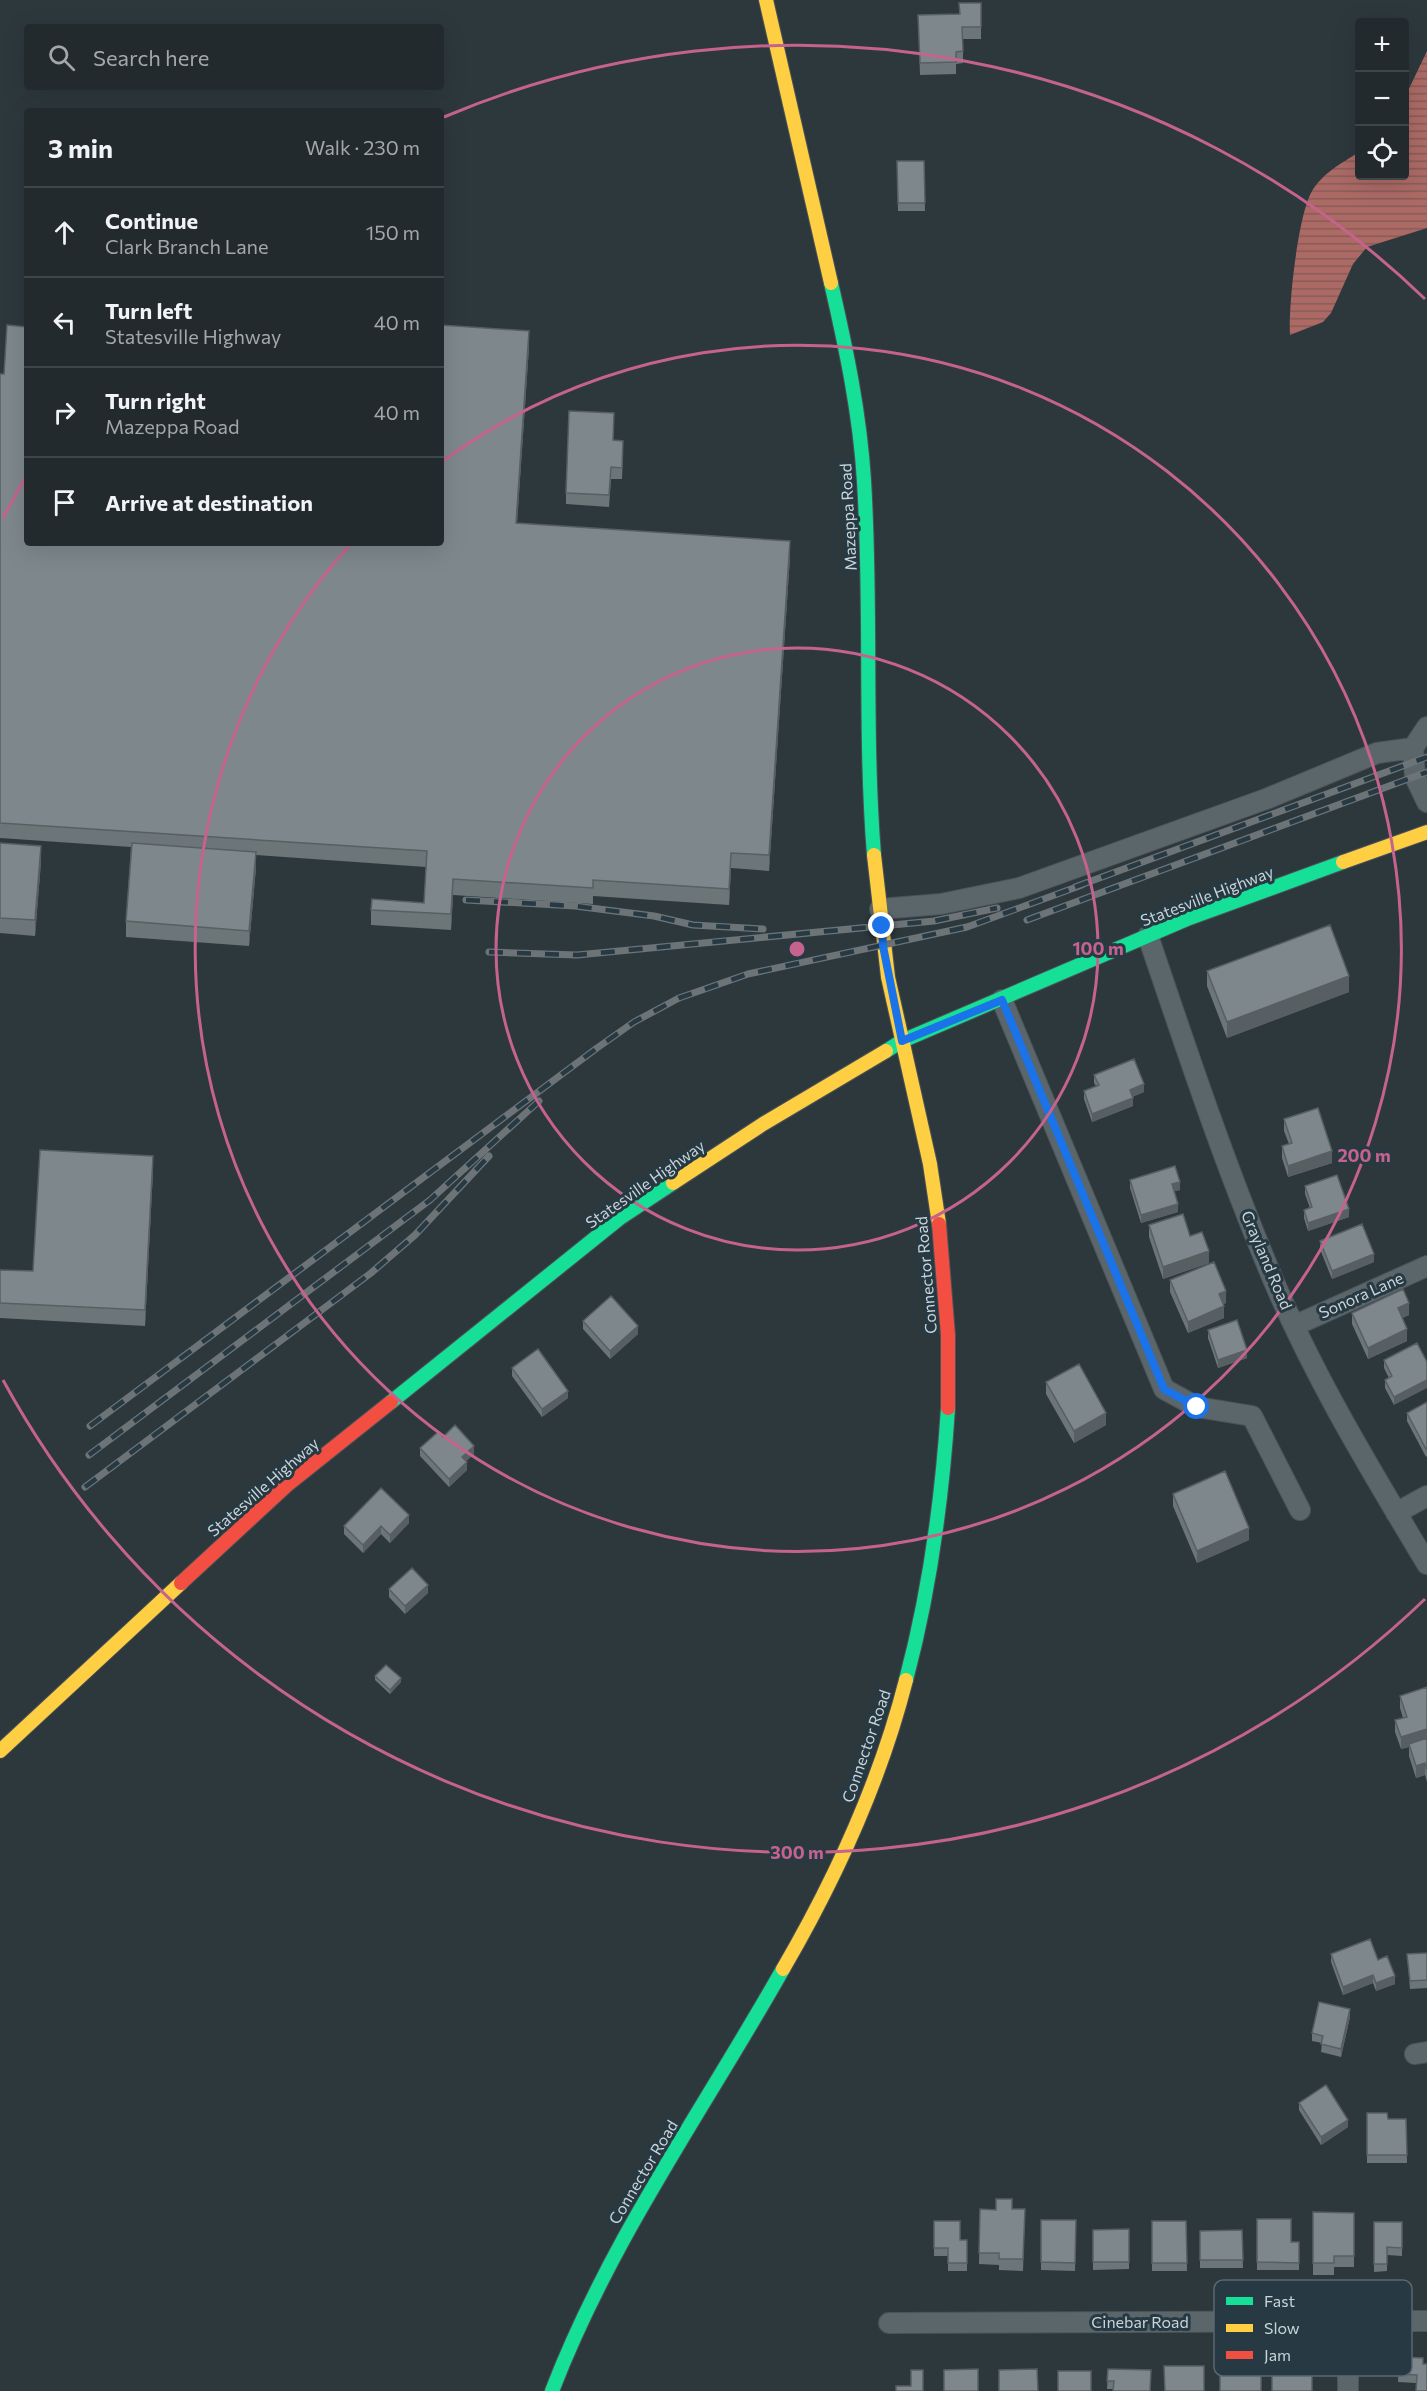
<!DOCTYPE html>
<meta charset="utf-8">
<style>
body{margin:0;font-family:Commissioner,sans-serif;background:#2e363a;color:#f1f3f6}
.controls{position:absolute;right:18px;top:18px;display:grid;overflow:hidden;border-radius:6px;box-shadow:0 6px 24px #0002}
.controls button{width:54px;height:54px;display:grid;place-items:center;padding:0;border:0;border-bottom:2px solid #3f464a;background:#222a2e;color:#f1f3f6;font:30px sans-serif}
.stop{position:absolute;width:18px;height:18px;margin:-14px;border:4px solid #1a73e8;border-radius:50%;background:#fff}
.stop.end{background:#1a73e8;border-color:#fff;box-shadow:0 2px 6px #0008}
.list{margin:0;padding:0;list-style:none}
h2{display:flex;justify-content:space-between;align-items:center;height:78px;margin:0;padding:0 24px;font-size:26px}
h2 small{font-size:20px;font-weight:400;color:#a2a7aa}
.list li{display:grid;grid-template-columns:39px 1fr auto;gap:18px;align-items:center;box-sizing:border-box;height:90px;padding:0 24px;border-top:2px solid #3f464a}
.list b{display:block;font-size:22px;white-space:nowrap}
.list p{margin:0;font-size:20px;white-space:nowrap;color:#a2a7aa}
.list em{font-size:20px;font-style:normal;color:#a2a7aa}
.icon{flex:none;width:33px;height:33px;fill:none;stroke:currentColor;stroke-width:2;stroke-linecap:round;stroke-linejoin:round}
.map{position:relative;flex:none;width:1427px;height:2391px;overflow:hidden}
.search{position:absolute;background:#222a2e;box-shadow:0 6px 24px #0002;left:24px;top:24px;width:420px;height:66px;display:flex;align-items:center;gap:15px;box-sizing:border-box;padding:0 21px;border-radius:6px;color:#a2a7aa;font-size:22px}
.panel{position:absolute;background:#222a2e;box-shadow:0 6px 24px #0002;left:24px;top:108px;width:420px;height:438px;border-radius:6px}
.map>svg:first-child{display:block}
.water{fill:url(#water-rules)}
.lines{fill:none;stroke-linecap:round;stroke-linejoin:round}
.street-casing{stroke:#4b5358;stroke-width:22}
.fast-casing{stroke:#4b5358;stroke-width:16}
.slow-casing{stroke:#4b5358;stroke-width:16}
.jam-casing{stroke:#4b5358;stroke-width:16}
.street{stroke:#5b666b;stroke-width:20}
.fast{stroke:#16e098;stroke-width:14}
.slow{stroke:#ffcf43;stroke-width:14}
.jam{stroke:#f24e42;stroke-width:14}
.rail-casing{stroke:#6c7478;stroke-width:7}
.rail{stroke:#273a43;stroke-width:4.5;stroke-dasharray:14;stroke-linecap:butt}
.wall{fill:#6c7578}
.shaded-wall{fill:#585f62}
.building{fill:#7e888c;stroke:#585f62;stroke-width:1.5}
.route{stroke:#1a73e8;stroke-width:8}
.ring{fill:none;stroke:#c5638e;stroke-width:3}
.labels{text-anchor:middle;stroke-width:6;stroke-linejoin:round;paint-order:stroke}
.street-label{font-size:16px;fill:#c9d4da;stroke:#273a43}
.key{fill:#273a43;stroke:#586870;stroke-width:1.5}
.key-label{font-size:16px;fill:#c9d4da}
.centre{fill:#c5638e;stroke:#273a43;stroke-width:3}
.ring-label{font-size:18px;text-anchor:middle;font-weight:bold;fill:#c5638e;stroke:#273a43;stroke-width:6;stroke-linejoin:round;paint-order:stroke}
</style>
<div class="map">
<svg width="1427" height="2391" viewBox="0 0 1427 2391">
<defs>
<pattern id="water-rules" width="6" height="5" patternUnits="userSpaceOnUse" patternTransform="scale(1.5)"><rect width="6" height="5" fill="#ad6a65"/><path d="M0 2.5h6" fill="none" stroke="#855b58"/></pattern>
</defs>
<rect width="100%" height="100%" fill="#2d383d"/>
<path class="water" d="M1427 51V228L1367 247 1353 264 1331 313 1323 322 1290 335C1288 307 1298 217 1311 193 1321 174 1342 163 1359 152L1360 176H1404L1405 97Z"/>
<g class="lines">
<g class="street-casing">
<path id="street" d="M1427 727 1413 748 1415 777 1427 802
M880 909 941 904 1019 888 1266 799 1377 753 1413 748
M1148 936C1185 1045 1221 1154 1265 1260 1308 1367 1368 1466 1427 1564
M1002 1000 1164 1389 1197 1407 1252 1416 1300 1510
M1296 1325 1427 1266
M1396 1513 1427 1496
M1415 2054 1427 2052
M1348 2321V2391
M889 2323 1427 2321"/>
</g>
<g class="fast-casing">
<path id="fast" d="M831 283C846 348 860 414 864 481 872 606 864 731 874 855
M886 1051 902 1041 1187 919 1343 862
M391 1402 620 1218 673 1183
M906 1680C930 1590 942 1501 948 1408
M552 2391C610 2240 704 2109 783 1969"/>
</g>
<g class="slow-casing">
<path id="slow" d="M766 0 831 283
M874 855 888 977 930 1164 939 1224
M1343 862 1427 832
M673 1183 763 1124 886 1051
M0 1751 181 1583
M783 1969C836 1878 880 1782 906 1680"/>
</g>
<g class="jam-casing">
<path id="jam" d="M939 1224 948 1335V1408
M181 1583 287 1485 391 1402"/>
</g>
<use href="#street" class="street"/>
<use href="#fast" class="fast"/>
<use href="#slow" class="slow"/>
<use href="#jam" class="jam"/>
<g class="rail-casing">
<path id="rail" d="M1075 887 1427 757
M466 900 575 906 654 916 693 925 763 929
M1027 920 1427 772
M489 952 577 955 934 921 997 908
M90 1426 597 1048 634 1022 679 998 748 974 967 927 1082 885
M89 1455 430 1200 539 1101
M85 1487 371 1273 415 1235 489 1156"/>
</g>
<use href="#rail" class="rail"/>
</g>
<path class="wall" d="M959 3H981V39H963V63L956 64V74L920 75 918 15 959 14Z
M897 161H924L925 211H898Z
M529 347 517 523 790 557 769 871 731 868 729 905 593 896V904L453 895 451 930 371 925V910L424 903 426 867 256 855V868L249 946 126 937V921L131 847 0 838V374L27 543Z
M614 440 623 452 622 479H611L609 507 566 504V493Z
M0 843 41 862 35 936 0 933Z
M1207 971 1349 992 1227 1038 1207 986Z
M1094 1075 1144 1092 1132 1097 1133 1106 1092 1122 1084 1099V1091L1096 1086 1094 1083Z
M1284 1119 1332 1163 1288 1177 1282 1158V1146L1289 1144 1284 1131Z
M153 1171 145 1326 0 1318V1270L33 1271Z
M1130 1180 1180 1190 1174 1191 1178 1212 1141 1223 1130 1188Z
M1305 1186 1349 1217 1308 1231 1304 1218V1210L1310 1208 1305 1194Z
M1149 1225 1190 1236 1209 1263 1163 1279 1149 1237Z
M1320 1241 1374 1262 1332 1279 1320 1249Z
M1170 1280 1226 1303 1223 1304 1224 1318 1188 1333 1170 1292Z
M1352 1313 1409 1315 1402 1318 1407 1341 1368 1359 1352 1324Z
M583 1321 638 1334 610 1359 583 1329Z
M1208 1330 1247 1358 1218 1368 1208 1338Z
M1384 1360 1427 1362 1394 1405 1385 1388V1380L1389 1378 1384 1368Z
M512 1368 568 1398 542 1417 512 1376Z
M1046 1382 1106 1425 1074 1443 1046 1394Z
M1427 1402V1456L1426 1457 1407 1421V1413Z
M443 1437 474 1454 466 1461 467 1470 449 1487 420 1456V1448Z
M1173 1494 1249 1540 1197 1563 1173 1506Z
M409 1523 390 1543 381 1534 363 1553 344 1534V1526Z
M389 1589 428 1593 405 1614 389 1597Z
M375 1676 401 1682 390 1694 375 1680Z
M1427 1687V1782L1425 1775 1416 1778 1409 1756V1747L1401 1749 1395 1732V1720L1403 1718 1400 1708V1696Z
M1427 1953V1988L1410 1989 1407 1954Z
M1331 1954 1378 1960 1395 1984 1376 1991 1373 1983 1343 1995 1331 1962Z
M1350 2017 1341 2057 1321 2052 1322 2043 1312 2041V2033Z
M1299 2103 1348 2127 1321 2145 1299 2110Z
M1367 2113 1388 2119H1406L1407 2163H1367Z
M980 2209H1025L1023 2271 999 2270V2265L979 2264Z
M1313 2212 1354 2213V2267H1334V2275H1313Z
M1257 2219 1291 2242H1299V2270H1257Z
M1041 2220H1076L1075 2271 1041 2270Z
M934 2221 960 2240H967V2271H948V2256H934Z
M1152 2221H1186L1187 2271H1152Z
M1374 2222H1402V2256L1387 2255V2271L1374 2272Z
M1129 2229V2269L1093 2270V2230Z
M1242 2230 1243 2268H1200V2231Z
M1399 2357 1423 2358 1416 2383 1398 2382Z
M1108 2369 1151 2370 1113 2389H1107Z"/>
<path class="shaded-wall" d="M529 331V347L516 539V523Z
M790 541V557L769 871V855Z
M41 846V862L35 936V920Z
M256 852V868L249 946V931Z
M731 853V868L729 905V889Z
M453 879V895L451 930V914Z
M1349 976V992L1227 1038V1022Z
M1144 1084V1092L1130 1098V1090Z
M1133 1098V1106L1092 1122V1114Z
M1332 1151V1163L1288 1177V1166Z
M153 1156V1171L145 1326V1310Z
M1180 1182V1190L1172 1192V1184Z
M1178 1204V1212L1141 1223V1215Z
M1349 1209V1217L1308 1231V1223Z
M1209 1251V1263L1163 1279V1267Z
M1374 1254V1262L1332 1279V1271Z
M1226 1291V1303L1219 1306V1294Z
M1409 1303V1315L1398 1320V1308Z
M1224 1306V1318L1188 1333V1322Z
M638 1326V1334L610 1359V1351Z
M1407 1329V1341L1368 1359V1348Z
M1247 1350V1358L1218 1368V1360Z
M1427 1380V1388L1394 1405V1397Z
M568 1391V1398L542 1417V1409Z
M1106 1413V1425L1074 1443V1431Z
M474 1446V1454L462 1465V1457Z
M467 1462V1470L449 1487V1479Z
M409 1515V1523L390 1543V1535Z
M381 1526V1534L363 1553V1545Z
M1249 1528V1540L1197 1563V1551Z
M428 1585V1593L405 1614V1606Z
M401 1678V1682L390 1694V1690Z
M1427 1729V1740L1409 1744V1747L1401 1749V1737Z
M1425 1763V1775L1416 1778V1766Z
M1373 1975V1983L1343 1995V1987Z
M1395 1976V1984L1376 1991V1983Z
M1350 2009V2017L1341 2057V2049Z
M1348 2120V2127L1321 2145V2137Z"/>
<path class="building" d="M959 3H981V27H962L963 51 956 52V62L920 63 918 15 960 14Z
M897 161H924L925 203H898Z
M7 325 27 327V543H441V325L529 331 516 523 790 541 769 855 731 853 729 889 593 880V888L453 879 451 914 371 910 372 899 424 903 427 851 0 823V374H4Z
M569 411 614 413 613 440 623 441 622 468 611 467 609 495 566 493Z
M0 843 41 846 35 920 0 918Z
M132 843 256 852 249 931 126 921Z
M1330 925 1349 976 1227 1022 1207 971Z
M1134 1059 1144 1084 1130 1090 1133 1098 1092 1114 1084 1091 1099 1085 1094 1075Z
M1318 1108 1332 1151 1288 1166 1282 1146 1292 1143 1284 1119Z
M40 1150 153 1156 145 1310 0 1303V1270L33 1271Z
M1175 1166 1180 1182 1172 1184 1178 1204 1141 1215 1130 1180Z
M1337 1175 1349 1209 1308 1223 1304 1210 1312 1207 1305 1186Z
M1183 1214 1190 1236 1202 1232 1209 1251 1163 1267 1149 1225Z
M1362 1224 1374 1254 1332 1271 1320 1241Z
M1214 1262 1226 1291 1219 1294 1224 1306 1188 1322 1170 1280Z
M1403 1289 1409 1303 1398 1308 1407 1329 1368 1348 1352 1313Z
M611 1296 638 1326 610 1351 583 1321Z
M1237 1320 1247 1350 1218 1360 1208 1330Z
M1417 1343 1427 1362V1380L1394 1397 1385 1380 1392 1376 1384 1360Z
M538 1349 568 1391 542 1409 512 1368Z
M1079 1364 1106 1413 1074 1431 1046 1382Z
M1427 1402V1448L1426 1449 1407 1413Z
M455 1425 474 1446 462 1457 467 1462 449 1479 420 1448 438 1432 443 1437Z
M1225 1471 1249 1528 1197 1551 1173 1494Z
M381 1488 409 1515 390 1535 381 1526 363 1545 344 1526Z
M412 1568 428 1585 405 1606 389 1589Z
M386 1665 401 1678 390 1690 375 1676Z
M1427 1687V1729L1401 1737 1395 1720 1407 1717 1400 1696Z
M1427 1738V1770L1425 1763 1416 1766 1409 1744Z
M1370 1939 1378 1960 1387 1956 1395 1976 1376 1983 1373 1975 1343 1987 1331 1954Z
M1427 1953V1980L1410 1981 1407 1954Z
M1319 2002 1350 2009 1341 2049 1321 2044 1323 2036 1312 2033Z
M1326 2085 1348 2120 1321 2137 1299 2103Z
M1367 2113H1387L1388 2119H1406L1407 2155H1367Z
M996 2199H1012V2209H1025L1023 2259H999V2253H979L980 2209 996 2210Z
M1313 2212 1354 2213V2256H1334V2263H1313Z
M1257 2219H1291V2242H1299V2263L1257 2262Z
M1041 2220H1076L1075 2263 1041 2262Z
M934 2221H960V2240H967V2263H948V2248H934Z
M1152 2221H1186L1187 2263H1152Z
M1374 2222H1402V2248L1387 2247V2264H1374Z
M1129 2229V2262H1093V2230Z
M1242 2230 1243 2260H1200V2231Z
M1399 2357 1423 2358V2364H1427V2391H1416L1417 2375 1398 2374Z
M1164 2366H1204V2391H1165Z
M978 2369V2391H944V2370Z
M1037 2369 1038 2391H999V2370Z
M1108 2369 1151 2370 1150 2391H1113L1114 2381H1107Z
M1272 2369 1312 2373V2391H1272Z
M911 2370H923V2391H896V2386H911Z
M1220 2370H1261V2391H1220Z
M1058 2371H1091V2391H1058Z"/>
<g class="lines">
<path class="route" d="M882 926 883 946 902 1041 1002 1000 1164 1389 1197 1407"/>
</g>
<g class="ring">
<circle cx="797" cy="949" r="301"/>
<path d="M443 461A603 603 0 1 1 349 546"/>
<path d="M1425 1599A904 904 0 0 1 3 1380M3 518A904 904 0 0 1 26 477M444 117A904 904 0 0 1 1425 299"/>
</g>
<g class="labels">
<g class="street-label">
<text transform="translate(848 517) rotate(-93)" y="6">Mazeppa Road</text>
<text transform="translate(1207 896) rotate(-21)" y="6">Statesville Highway</text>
<text transform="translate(645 1184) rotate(-35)" y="6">Statesville Highway</text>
<text transform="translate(1267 1260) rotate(67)" y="6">Grayland Road</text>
<text transform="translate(926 1275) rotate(-95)" y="6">Connector Road</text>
<text transform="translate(1361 1295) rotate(-24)" y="6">Sonora Lane</text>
<text transform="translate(263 1487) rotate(-41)" y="6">Statesville Highway</text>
<text transform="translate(866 1746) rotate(-71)" y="6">Connector Road</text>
<text transform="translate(643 2172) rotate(-59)" y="6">Connector Road</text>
<text x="1140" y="2328">Cinebar Road</text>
</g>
</g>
<rect x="1214" y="2280" width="198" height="96" rx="9" class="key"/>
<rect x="1226" y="2297" width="27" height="8" fill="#16e098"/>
<rect x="1226" y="2324" width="27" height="8" fill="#ffcf43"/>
<rect x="1226" y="2351" width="27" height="8" fill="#f24e42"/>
<g class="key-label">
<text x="1264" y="2307">Fast</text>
<text x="1264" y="2334">Slow</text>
<text x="1264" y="2361">Jam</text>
</g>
<circle cx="797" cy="949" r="9" class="centre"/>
<g class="ring-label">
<text x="1098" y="955">100 m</text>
<text x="1364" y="1162">200 m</text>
<text x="797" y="1859">300 m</text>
</g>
</svg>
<div class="controls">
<button>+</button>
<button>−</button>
<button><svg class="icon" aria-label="locate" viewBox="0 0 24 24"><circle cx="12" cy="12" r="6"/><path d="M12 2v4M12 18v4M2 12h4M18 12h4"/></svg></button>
</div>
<div class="stop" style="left:1197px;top:1407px"></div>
<div class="stop end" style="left:882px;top:926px"></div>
<div class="search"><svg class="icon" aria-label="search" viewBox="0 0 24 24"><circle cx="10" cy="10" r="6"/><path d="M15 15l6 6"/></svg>Search here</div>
<section class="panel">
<h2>3 min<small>Walk · 230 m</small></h2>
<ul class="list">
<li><svg class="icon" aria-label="ahead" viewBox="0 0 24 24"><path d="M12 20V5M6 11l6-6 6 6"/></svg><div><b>Continue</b><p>Clark Branch Lane</p></div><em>150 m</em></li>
<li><svg class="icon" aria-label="left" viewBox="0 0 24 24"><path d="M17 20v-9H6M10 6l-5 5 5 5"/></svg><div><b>Turn left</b><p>Statesville Highway</p></div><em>40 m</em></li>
<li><svg class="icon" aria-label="right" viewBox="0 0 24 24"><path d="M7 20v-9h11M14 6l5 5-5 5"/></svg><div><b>Turn right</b><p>Mazeppa Road</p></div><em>40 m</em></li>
<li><svg class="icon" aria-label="arrive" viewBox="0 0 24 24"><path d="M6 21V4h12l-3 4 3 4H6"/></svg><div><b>Arrive at destination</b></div></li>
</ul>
</section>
</div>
